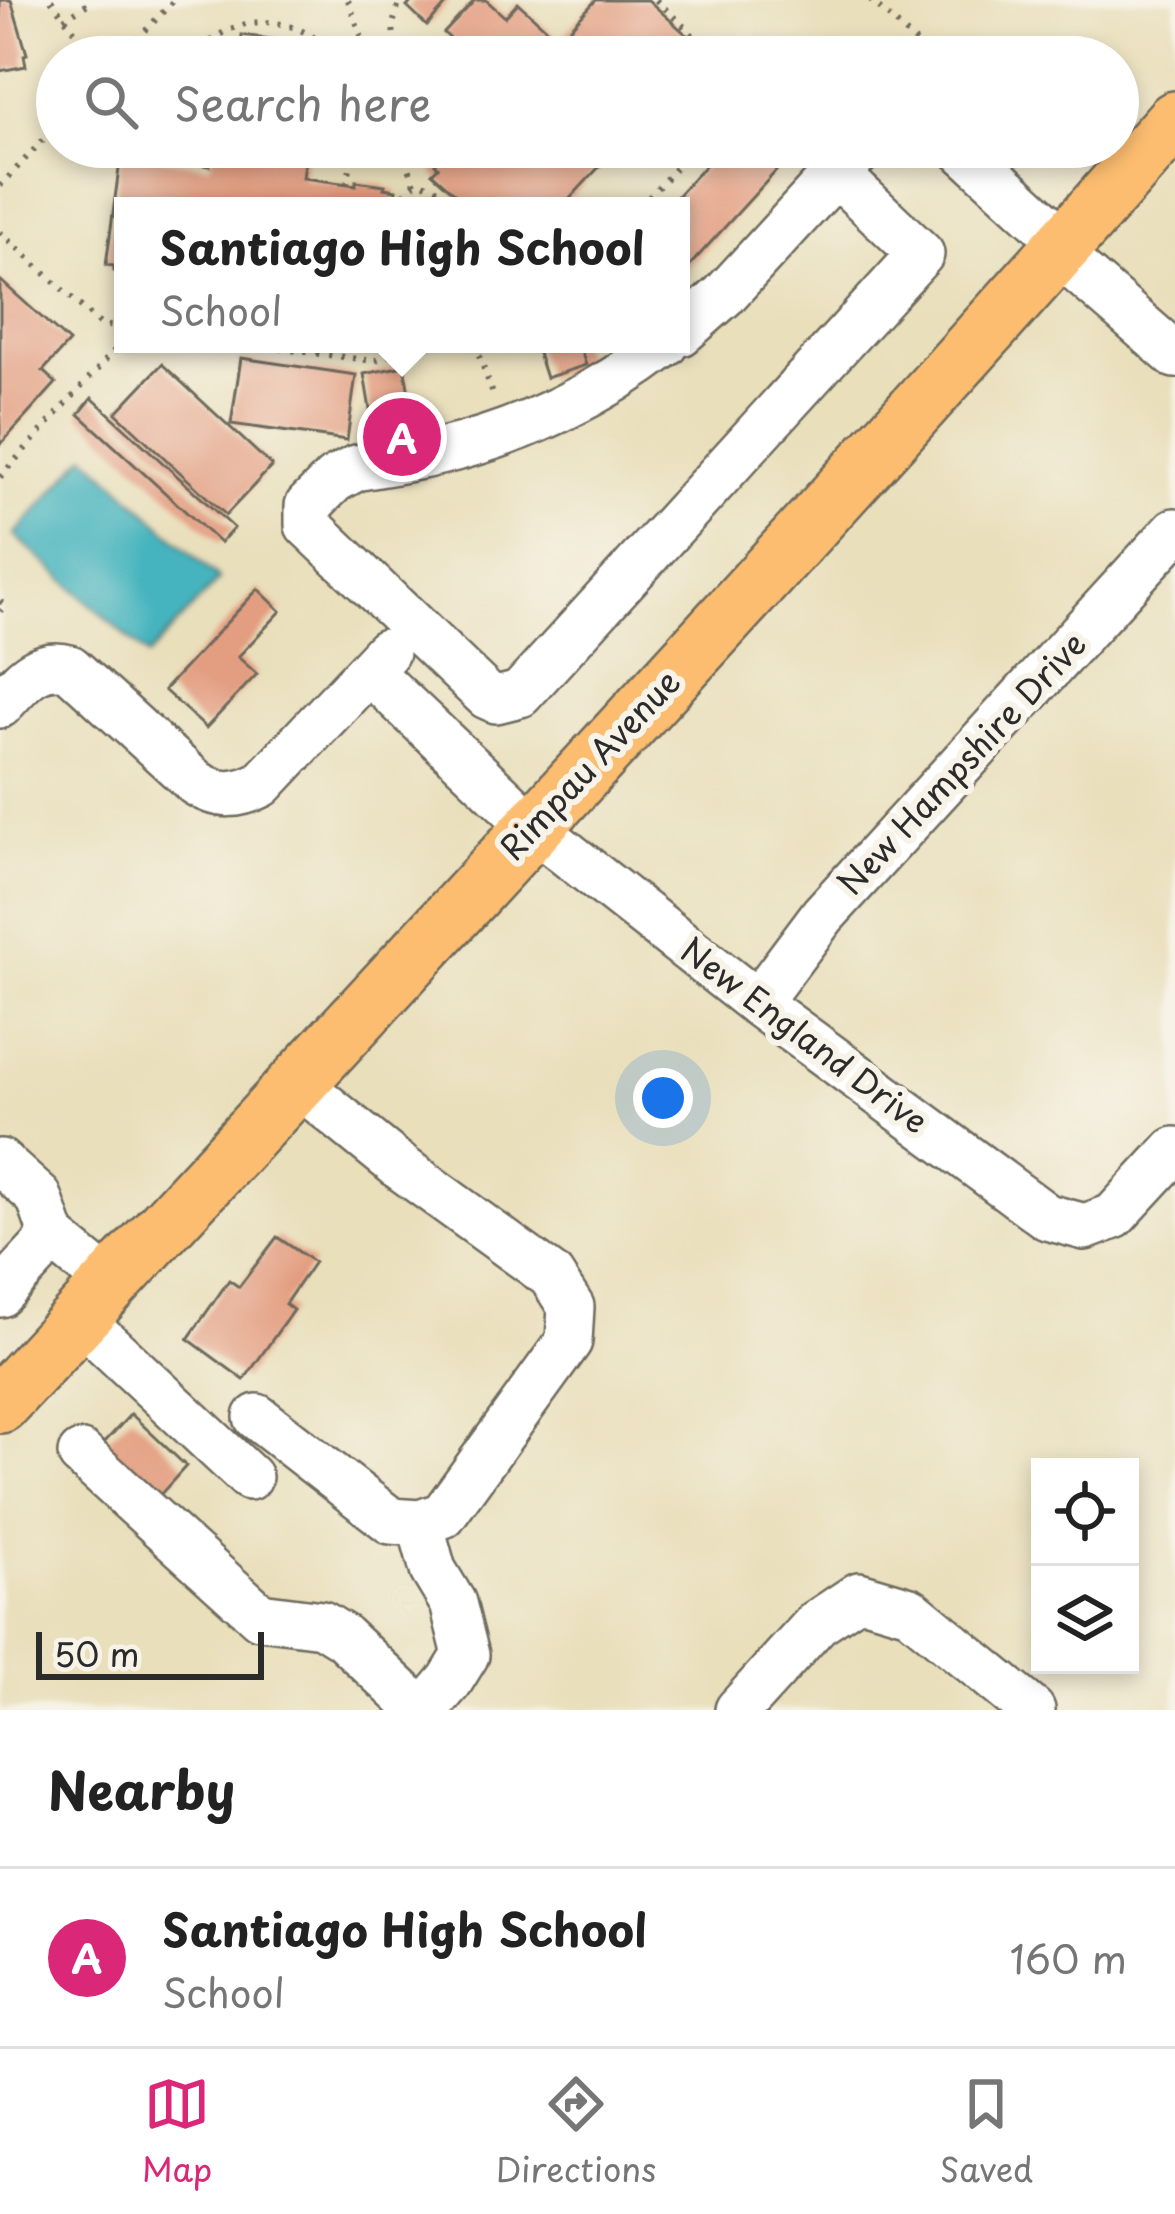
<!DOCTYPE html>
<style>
body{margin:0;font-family:"Playpen Sans",sans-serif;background:#f2f2f2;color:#222}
.controls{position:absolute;right:36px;bottom:36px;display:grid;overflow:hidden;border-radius:0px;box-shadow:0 6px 18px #0003}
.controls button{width:108px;height:108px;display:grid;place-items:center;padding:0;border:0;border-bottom:3px solid #e0e0e0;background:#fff;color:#222;font:60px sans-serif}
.scale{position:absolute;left:36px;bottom:30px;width:228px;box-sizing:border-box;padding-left:12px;border:6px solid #2b2b2b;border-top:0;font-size:33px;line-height:42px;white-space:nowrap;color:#2b2b2b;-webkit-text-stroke:9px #f7f3e8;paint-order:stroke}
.you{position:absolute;left:663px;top:1098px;width:42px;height:42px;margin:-30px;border:9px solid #fff;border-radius:50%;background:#1a73e8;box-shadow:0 0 0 18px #1a73e833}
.badge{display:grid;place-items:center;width:78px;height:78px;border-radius:50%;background:#db2777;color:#fff;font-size:39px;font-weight:700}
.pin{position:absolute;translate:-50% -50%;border:6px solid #fff;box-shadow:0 3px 12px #0006}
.popup{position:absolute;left:114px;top:197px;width:576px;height:156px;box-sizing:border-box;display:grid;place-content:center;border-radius:0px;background:#fff;filter:drop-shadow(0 3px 9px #0005);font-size:39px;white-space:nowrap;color:#767676}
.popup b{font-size:45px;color:#222}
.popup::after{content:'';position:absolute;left:50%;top:100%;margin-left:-24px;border:24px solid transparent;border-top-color:#fff}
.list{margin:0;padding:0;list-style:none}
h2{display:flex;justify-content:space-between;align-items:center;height:156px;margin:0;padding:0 48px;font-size:51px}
h2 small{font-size:39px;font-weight:400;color:#767676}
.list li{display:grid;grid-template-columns:78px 1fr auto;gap:36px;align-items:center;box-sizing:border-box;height:180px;padding:0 48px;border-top:3px solid #e0e0e0}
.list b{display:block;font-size:45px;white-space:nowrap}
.list p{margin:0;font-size:39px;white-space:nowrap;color:#767676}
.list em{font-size:39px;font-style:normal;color:#767676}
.icon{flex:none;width:66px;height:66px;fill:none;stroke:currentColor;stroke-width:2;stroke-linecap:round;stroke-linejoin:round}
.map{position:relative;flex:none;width:1175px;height:1710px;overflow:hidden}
.search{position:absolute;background:#fff;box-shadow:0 6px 18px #0003;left:36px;right:36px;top:36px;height:132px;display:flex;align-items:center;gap:30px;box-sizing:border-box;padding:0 42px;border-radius:66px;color:#767676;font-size:45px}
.sheet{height:336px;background:#fff}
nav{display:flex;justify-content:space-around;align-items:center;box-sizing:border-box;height:168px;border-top:3px solid #e0e0e0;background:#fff;font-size:33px;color:#767676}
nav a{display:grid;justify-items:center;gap:6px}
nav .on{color:#db2777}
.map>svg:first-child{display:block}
.water{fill:#45b4be;stroke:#387074;stroke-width:3}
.building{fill:#e39d80}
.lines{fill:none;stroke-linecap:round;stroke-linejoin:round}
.minor-casing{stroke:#6e6a5d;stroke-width:50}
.major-casing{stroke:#6e6a5d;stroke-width:62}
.path{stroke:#6e6a5d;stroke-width:6;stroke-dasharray:3 9;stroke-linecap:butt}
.minor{stroke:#fff;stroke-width:45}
.major{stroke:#fcbd6f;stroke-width:57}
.labels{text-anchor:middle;stroke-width:12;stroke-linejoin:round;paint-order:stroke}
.street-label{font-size:33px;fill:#2b2b2b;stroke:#f7f3e8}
</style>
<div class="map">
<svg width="1175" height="1710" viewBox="0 0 1175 1710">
<rect width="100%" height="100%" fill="#f7f3e8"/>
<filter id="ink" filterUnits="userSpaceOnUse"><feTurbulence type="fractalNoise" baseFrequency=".00833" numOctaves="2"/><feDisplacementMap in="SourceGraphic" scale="24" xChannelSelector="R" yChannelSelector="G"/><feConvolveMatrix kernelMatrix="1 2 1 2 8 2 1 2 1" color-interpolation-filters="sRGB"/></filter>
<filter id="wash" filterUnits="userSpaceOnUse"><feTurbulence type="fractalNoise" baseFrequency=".004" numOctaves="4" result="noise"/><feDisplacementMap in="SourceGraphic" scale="48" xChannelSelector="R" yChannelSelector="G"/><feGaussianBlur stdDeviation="2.7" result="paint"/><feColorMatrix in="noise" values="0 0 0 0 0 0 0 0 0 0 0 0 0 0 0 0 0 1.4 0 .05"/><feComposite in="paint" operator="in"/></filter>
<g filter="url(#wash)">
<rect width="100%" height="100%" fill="#e9dfbb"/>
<path class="water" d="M86 455 219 579 148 656 15 535Z"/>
<g id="blocks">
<path class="building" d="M0 0H11L27 54 24 55 26 66 0 71Z
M413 0H450L427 26 407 7Z
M475 0H486L505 17 518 3 559 40 596 0H648L701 48 695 54 698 57H464L467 54 444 33Z
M242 35 307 44 305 57H239Z
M213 147H307L303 178 356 185V181L385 185 384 188 396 190 394 206H123V272L114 271V266L106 265 121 154 130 156 131 152 161 156 160 159 210 166Z
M451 147H608L594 161 600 166 563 206H469L432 173 438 167 435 164Z
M722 147H798L681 275V206H668Z
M0 280 69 342 43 371 56 383 0 445Z
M535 344H579L586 365 546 378Z
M241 358 356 375 347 440 231 424Z
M162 364 272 466 226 515 116 413Z
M404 366 414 420 373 427 364 374Z
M92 398 234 528 220 543 79 414Z
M258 589 281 611 238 657 257 674 206 728 164 690Z
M277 1237 314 1262 285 1304 293 1310 244 1380 188 1339 229 1280 239 1287Z
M131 1414 186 1466 159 1496 102 1445Z"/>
</g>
</g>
<g filter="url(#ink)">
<use href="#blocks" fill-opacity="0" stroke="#6e6a5d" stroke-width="3"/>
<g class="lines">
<g class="minor-casing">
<path id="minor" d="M960 147 1066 244
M1058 253 1175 355
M681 333 724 295 836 173
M666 344C600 395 521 433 439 452 411 459 383 463 356 468L334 480 308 506V525L487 696 496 700 520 694 921 254 836 173 864 147
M369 671 533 827 757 1003 1047 1217 1085 1227 1114 1216 1175 1150
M0 705C21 682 37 659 70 668L196 783C219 798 239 796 262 784L386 652
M757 1003 823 915 1175 531
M0 1162 39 1197 53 1237
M0 1294 53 1237 110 1284
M79 1318 249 1477
M257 1417 391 1521 420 1523 443 1515 569 1341 571 1307 551 1276 403 1169 297 1083
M81 1454 260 1616 322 1624 343 1637 420 1710
M420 1523 433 1570 453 1603 466 1655 450 1681 425 1710
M738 1710 817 1623 859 1595 910 1610 1032 1710"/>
</g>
<g class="major-casing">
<path id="major" d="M0 1404C394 978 790 555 1175 120"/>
</g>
<path class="path" d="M51 0 94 57
M348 0 369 57
M656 0 716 57
M870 0 932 57
M64 19 94 0
M121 57 174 0
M193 57C236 9 294 12 338 57
M395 57 393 24 400 0
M401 147 415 184
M347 184 354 147
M0 186 57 125
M403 206C403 193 408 186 421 182L438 190 442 206
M641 206 695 147
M0 232 101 325 123 328
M245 344 374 361 420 344
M475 344 494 397
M0 477 123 341
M0 601 5 605 0 611"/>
<use href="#minor" class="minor"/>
<use href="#major" class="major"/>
</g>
</g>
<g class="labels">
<g class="street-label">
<text transform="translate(962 764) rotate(-47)" y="12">New Hampshire Drive</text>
<text transform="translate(590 765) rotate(-47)" y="12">Rimpau Avenue</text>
<text transform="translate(804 1036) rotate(37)" y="12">New England Drive</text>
</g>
</g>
</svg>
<div class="controls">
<button><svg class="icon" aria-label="locate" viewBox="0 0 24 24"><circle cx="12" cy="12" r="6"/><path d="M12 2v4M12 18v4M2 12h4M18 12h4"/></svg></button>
<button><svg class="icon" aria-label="layers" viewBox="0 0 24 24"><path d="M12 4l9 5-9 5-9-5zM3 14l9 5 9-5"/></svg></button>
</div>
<div class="scale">50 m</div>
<div class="you"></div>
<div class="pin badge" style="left:402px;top:437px">A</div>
<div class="popup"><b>Santiago High School</b>School</div>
<div class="search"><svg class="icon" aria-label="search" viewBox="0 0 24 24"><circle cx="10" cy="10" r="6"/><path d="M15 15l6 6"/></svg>Search here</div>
</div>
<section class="sheet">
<h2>Nearby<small></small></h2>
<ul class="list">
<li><span class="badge">A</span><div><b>Santiago High School</b><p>School</p></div><em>160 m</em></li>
</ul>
</section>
<nav>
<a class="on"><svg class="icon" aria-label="map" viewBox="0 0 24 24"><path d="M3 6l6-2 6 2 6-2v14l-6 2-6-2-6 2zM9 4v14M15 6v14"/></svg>Map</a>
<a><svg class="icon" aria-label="directions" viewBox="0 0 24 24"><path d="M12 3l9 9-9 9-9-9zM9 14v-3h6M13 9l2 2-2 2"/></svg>Directions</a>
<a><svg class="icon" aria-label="saved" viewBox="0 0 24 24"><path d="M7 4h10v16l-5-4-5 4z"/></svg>Saved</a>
</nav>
